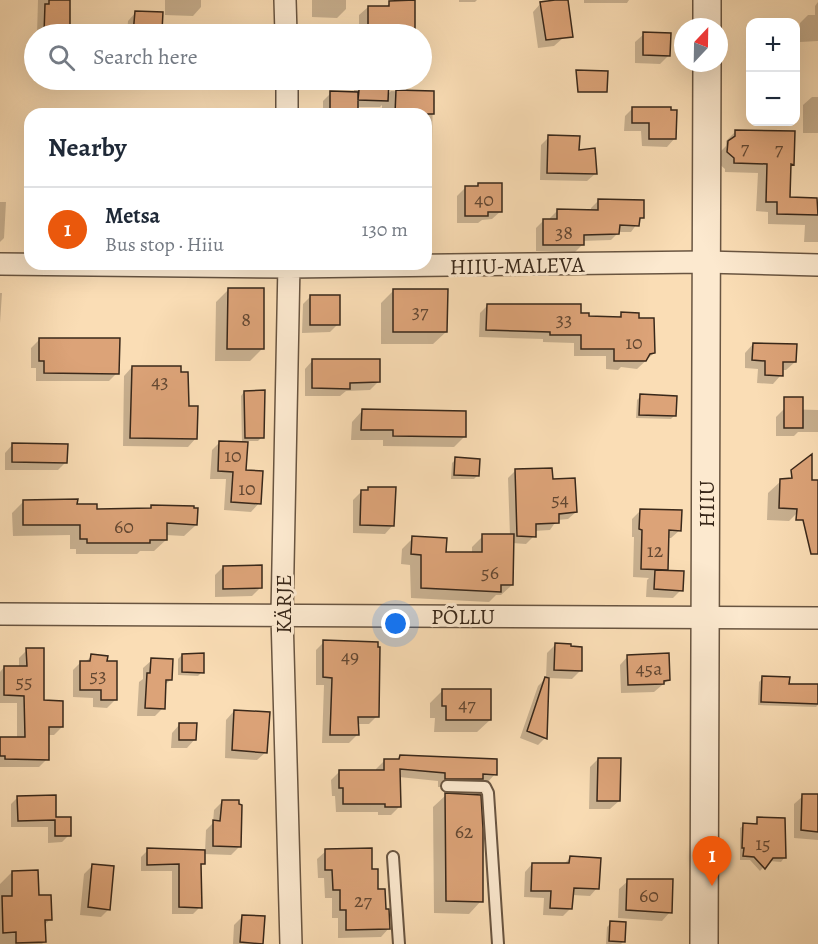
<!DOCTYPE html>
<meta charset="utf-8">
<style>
body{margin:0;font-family:Alegreya,serif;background:#f6f6f7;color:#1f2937}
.controls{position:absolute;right:18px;top:18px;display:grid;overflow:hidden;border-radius:12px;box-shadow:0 6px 24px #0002}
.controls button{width:54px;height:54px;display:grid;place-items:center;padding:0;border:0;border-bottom:2px solid #e0e1e3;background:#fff;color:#1f2937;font:30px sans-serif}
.compass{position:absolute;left:674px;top:18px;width:54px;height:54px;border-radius:50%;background:#fff;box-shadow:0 6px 24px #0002;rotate:22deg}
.you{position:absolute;left:396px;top:624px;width:21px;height:21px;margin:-15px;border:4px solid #fff;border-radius:50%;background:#1a73e8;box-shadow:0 0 0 9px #1a73e833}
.badge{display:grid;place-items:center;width:39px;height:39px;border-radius:50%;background:#ea580c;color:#fff;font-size:20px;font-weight:700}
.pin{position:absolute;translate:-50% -50px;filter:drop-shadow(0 2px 3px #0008)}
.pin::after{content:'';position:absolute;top:32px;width:21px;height:18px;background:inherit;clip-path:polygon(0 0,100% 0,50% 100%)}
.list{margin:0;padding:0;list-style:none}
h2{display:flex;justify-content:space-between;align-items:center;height:78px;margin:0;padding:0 24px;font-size:26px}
h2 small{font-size:20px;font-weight:400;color:#747a83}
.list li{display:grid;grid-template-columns:39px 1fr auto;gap:18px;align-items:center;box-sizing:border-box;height:84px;padding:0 24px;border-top:2px solid #e0e1e3}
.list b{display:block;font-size:22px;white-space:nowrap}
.list p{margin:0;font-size:20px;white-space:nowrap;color:#747a83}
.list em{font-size:20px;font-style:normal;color:#747a83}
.icon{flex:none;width:33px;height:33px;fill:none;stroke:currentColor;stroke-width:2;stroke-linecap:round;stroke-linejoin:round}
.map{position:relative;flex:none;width:818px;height:944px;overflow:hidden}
.search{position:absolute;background:#fff;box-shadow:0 6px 24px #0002;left:24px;top:24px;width:408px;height:66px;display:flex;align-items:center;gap:15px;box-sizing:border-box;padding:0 21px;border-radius:33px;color:#747a83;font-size:22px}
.panel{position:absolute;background:#fff;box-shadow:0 6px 24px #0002;left:24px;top:108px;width:408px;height:162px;border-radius:18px}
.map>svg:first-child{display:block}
.shadow{fill:#0003}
.building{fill:#dca378;stroke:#39281a;stroke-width:1.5}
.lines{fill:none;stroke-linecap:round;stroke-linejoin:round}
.service-casing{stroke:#695541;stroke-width:14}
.minor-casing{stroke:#695541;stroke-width:24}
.tertiary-casing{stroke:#695541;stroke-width:30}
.service{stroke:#fce9cf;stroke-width:10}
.minor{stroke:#fce9cf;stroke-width:21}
.tertiary{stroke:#fce9cf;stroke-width:27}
.labels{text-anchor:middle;stroke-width:6;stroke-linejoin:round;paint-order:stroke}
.number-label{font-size:20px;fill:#624732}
.street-label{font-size:22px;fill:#39281a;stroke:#fce9cf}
</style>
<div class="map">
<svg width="818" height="944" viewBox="0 0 818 944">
<rect width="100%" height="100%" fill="#faddb5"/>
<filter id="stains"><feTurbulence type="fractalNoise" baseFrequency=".00333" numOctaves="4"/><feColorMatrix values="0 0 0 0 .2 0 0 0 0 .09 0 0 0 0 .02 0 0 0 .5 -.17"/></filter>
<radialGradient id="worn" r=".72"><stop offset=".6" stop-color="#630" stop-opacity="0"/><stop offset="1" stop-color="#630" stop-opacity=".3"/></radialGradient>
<path class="shadow" d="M38 0H68V34H37Z
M165 0H201V7L193 16 165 15Z
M312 0H346V9L337 18 312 17Z
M459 0H477L475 2H459Z
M584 0H629L627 3H584Z
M818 2V41L800 42V23L808 15H815V6Z
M390 3 413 31 410 34H359V15L367 8H385Z
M541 3 563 38 554 46 538 48 533 12Z
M136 12 161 30 156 34H127L128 21Z
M644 34 669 55 660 64 635 63V42Z
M106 80H145L137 90 106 89Z
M354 80H387V95L391 91 433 93 432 144 426 150V114H382V105L380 107H356V114H323V101L331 93H354Z
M812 97H818V133H803V105Z
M633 108 675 138 667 147 642 146 641 131H624L625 116Z
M736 131 793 164 789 167V198L818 206V242H804L805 225 768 224V212L756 211 758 173 725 172V169L718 163 719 153 726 146V141Z
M549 137 578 151 595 174 587 181 540 180 541 145Z
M479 185 501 211 492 219 482 220 478 223H457V196L465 188H476Z
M598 201 642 217 631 232H619L611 240 582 241V245L575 252 536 251V228L544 220H550V218L558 210 591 211V208Z
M0 202H6L4 238 0 242Z
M228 290 262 349 250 361H215L216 302Z
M393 291 446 332 433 344H381V303Z
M0 293H2L0 323Z
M311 296 338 324 330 332 302 333 303 304Z
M488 305 579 315 587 318 617 319 621 314 638 319 654 353 637 369 621 367 618 370 606 369V356H574V343L543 342V339L479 337 480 313Z
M40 339 117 373 109 381H36V368H31V348Z
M753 344 795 362 786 370H782L781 375 773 384 757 383 758 369 745 368V353Z
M313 360 378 382 370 390 346 391 340 396H305V369Z
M132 367 187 408 196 438 188 447 123 446 124 376Z
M244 392 262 437 258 441H246L244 472 259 503 251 512 224 510 226 479H210L212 450 220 442 242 443 241 396Z
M641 396 675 415 671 419 636 418 637 400Z
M784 409 818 410V432H798L794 436H776V417Z
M362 411 464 437 454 447 383 446V440H351L352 422Z
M13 444 66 462 58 470H5V453Z
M456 459 478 475 474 479H451L452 463Z
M516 470 551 481 576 512 568 519 557 520 550 530 534 531V536L526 544 512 543V585L501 595H496L489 602 411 598 410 565 401 564 402 549 413 538 444 554 472 553V547L483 536H510L508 478Z
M781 481 802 508 789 521 767 520 768 493Z
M369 488 393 525 385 534 353 533V500L362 491 366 492Z
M23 502 76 506 95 510H149L152 507 196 525 184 536 166 535V540L154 551H140L137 554H76V549H70V535L13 536 12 513Z
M641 510 680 530 671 538H668L667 570 664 572 681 590 673 598 646 597 647 580 649 578 633 577 634 537H632V519Z
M223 567 260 588 252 596 215 597V575Z
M324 642 377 716 369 724H357V735L349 743H322L324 685H316V650Z
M555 645 580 671 572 679 548 678 545 738 538 745 520 738 538 686 546 678 547 653Z
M27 650 43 702 62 727 54 735H48L47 759 39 767H0V738L17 739V703H0V672L4 667H19V658Z
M182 655 202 672 198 676 178 675V659Z
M92 656 115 700 107 708 93 707V698L73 697V670L81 662H85Z
M628 656 668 680 654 692 621 693 620 665Z
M152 660 170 680 164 686 163 708 155 716H137L139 682 143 679V668Z
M763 678 788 685 818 686V705L816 707 758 705 759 682Z
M443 690 490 720 477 732H434L435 718H430V703Z
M234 711 266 752 257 760 225 758 226 720Z
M180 724 195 739 187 748H171L172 733Z
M400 757 495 774 487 783 473 787H438V781L399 777 400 806 391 815H378V812H336L335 796H332L331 780 340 771 376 772V769L384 761H397Z
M598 759 619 801 610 809H589L590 767Z
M446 795 481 901 469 914 434 913 433 807Z
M803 796H818V840L794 838V804Z
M18 797 55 818 69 835 62 842 48 843V827H11V804Z
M222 802 240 846 231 855 203 854V863L200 866V907L193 914H172V871H141V857L148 850 205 852 206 830 213 823 214 810Z
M758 819 784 858 781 862 769 861 760 871 750 860H740V828L744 825H754Z
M326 851 371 871 389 928 381 937 338 938V918H332V898H325L324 878H318L317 859Z
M570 858 597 888 590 896 572 895 571 908 563 916 543 915 544 898 524 897 525 872 532 864 563 865Z
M93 865 109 909 101 917 80 915 84 874Z
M12 872 38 897 50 919 44 926V942L42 944H0V884Z
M628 881 670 912 662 921 618 918 619 889Z
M242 917 262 943 261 944H233L234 925Z
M611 923 624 941 621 944H606L607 927Z"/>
<path class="building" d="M49 0H70V34H44L45 4H49Z
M415 0V31L368 30V6H389V1Z
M555 0H568L573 37 546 40 540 2Z
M135 11 163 12 162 31 155 30V34H133Z
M643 32 671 33 670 56 643 55Z
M576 70 608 71 607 92H578Z
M360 80H389L388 101 358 100Z
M396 90 434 91V114H395Z
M330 91 358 92V114H330Z
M632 107H671V110H677L676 139H649V123H632Z
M735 130 795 131 794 165 791 164 790 197 817 198 818 215 777 214V202H766L767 164 734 163V158L727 152 728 141 735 136Z
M548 135 580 136 579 150 595 148 597 174 547 173Z
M478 183H502V212H488V216H465V186H478Z
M598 199 644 200V218H640L639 226 620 225 619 234 584 235V245H543V219H557V209L598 210Z
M228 288H264V349H227Z
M393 289H448L447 332H393Z
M310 295H340V325H310Z
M487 304H581V313H589V316L621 317V312L639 313V318H654L655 353 650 354 646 361H614V349H581V335H550V332L486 330Z
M39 338H120L119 374 44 373V361H39Z
M753 343 797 344 796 362H783V376L765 375V361L752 360Z
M312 359H380V382L350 383V389L312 388Z
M132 366H181V372H188L189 406H198L197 439 130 438Z
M265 390 264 438H245L244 391Z
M640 394 677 396 676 416 639 415Z
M784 397H803V428H784Z
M362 409 466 411V437L393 436V430H361Z
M219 441 248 442 246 470 263 471 261 504 231 502 233 472 218 471Z
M12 443 68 444 67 463 12 462Z
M812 454V480H818V554H811L803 520H796L797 509 779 508 780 479 792 478 791 470Z
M455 457 480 459 479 476 454 475Z
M552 468 553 479 575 478 577 512 559 514V523L536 524V537L517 536 515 469Z
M368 487H396L394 526 360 525 361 490H368Z
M78 499 77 504H97V509L151 508V505L194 506V508H198L197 525 167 523V540H150V543H87V539H80V525H23V500Z
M640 509 682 510 681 531 669 530 668 570 641 569 642 530 639 529Z
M482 534H514L513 585H501V592L421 588V555L411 554 412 536 447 538 446 552H482Z
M262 565V588L223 589V566Z
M655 570 684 571 683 591 654 589Z
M323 640 378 642V647H380L379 717H358L359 735H330L332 678 323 677Z
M555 643 571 644V646L582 647V671L554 670Z
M26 648H44V700L63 701V727H49V760L5 759V756H0V737H25L24 696 4 695V666H27Z
M204 653V673L182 672V654Z
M669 653 670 680 664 681V684L628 685 627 655Z
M91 654 108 656 107 661H117V700H101V690H80V661H90Z
M151 658 173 659 172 680H166L165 709 145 708 147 673H150Z
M762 676 790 677 789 684H818V704L761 702Z
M545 677 549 678 547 739 527 731Z
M442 689H491V720H446V706H442Z
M234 710 270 712 267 753 232 750Z
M179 723H197L196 740H179Z
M400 755 497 759V775L483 774V779H445V773L400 769 401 807H385V804H343V788H339V770H384V759H399Z
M598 758H621L620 801H597Z
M445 793 481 795 483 829V902L446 901Z
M802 794H818V832L801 830Z
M56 795V817H71V836H55V820L18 821 17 796Z
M222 800H239V804L242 805 241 847 213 846V820L220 821Z
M757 817 785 818 786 858H773L765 869 754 857 743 856 744 848H742L743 823 757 824Z
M147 848 205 850V864H201L202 908 179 907V864L147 865Z
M372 848V869H378V889H385L386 909H389L390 929 346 930V910H340V890H333L332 870H325V849Z
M570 856 601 858 599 889 574 888 572 909 550 908 551 891H531L532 863H569Z
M92 864 114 866 110 910 88 907Z
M38 870 39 895H51L52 920H45L46 942 16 943V932L3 933 2 896H12V871Z
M627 879H673L672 913 626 910Z
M242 915 265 916 263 944 240 942Z
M610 921 626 922 625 942 609 941Z"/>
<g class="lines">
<g class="service-casing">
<path id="service" d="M447 786 485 787 488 793 498 944
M393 857 399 944"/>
</g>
<g class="minor-casing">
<path id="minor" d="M285 0 286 34
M287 80V114
M0 264 289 267 705 262 818 265
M289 264 282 615 291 944
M0 614 818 618"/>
</g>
<g class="tertiary-casing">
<path id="tertiary" d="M707 27V0
M704 944 707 63"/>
</g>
<use href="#service" class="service"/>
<use href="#minor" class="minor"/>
<use href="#tertiary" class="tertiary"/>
</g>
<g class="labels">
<g class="number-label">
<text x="745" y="154">7</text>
<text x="779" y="155">7</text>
<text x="484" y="206">40</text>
<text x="564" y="239">38</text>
<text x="420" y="318">37</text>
<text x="246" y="326">8</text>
<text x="564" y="326">33</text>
<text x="634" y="349">10</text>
<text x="160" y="388">43</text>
<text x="233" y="462">10</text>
<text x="247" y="495">10</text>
<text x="560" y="506">54</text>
<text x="124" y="533">60</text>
<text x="655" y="557">12</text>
<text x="490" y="579">56</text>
<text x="350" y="663">49</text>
<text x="649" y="675">45a</text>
<text x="98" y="682">53</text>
<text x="24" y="688">55</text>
<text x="467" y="711">47</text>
<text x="464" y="838">62</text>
<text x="763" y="850">15</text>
<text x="649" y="902">60</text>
<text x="363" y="907">27</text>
</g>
<g class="street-label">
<text transform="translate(517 265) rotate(-1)" y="8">HIIU-MALEVA</text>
<text transform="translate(706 504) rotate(-90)" y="8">HIIU</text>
<text transform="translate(283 604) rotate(-90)" y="8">KÄRJE</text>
<text x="463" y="624">PÕLLU</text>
</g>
</g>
<rect width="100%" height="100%" filter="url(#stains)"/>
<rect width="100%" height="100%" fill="url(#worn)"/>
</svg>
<div class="controls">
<button>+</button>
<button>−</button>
</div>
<svg class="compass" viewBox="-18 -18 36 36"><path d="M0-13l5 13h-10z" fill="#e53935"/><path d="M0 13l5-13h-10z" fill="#747a83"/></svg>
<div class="you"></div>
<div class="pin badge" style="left:712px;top:886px">1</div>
<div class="search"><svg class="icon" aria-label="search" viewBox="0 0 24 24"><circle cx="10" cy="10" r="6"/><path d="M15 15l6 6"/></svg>Search here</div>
<section class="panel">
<h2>Nearby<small></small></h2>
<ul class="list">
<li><span class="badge">1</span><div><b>Metsa</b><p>Bus stop · Hiiu</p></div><em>130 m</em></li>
</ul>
</section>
</div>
